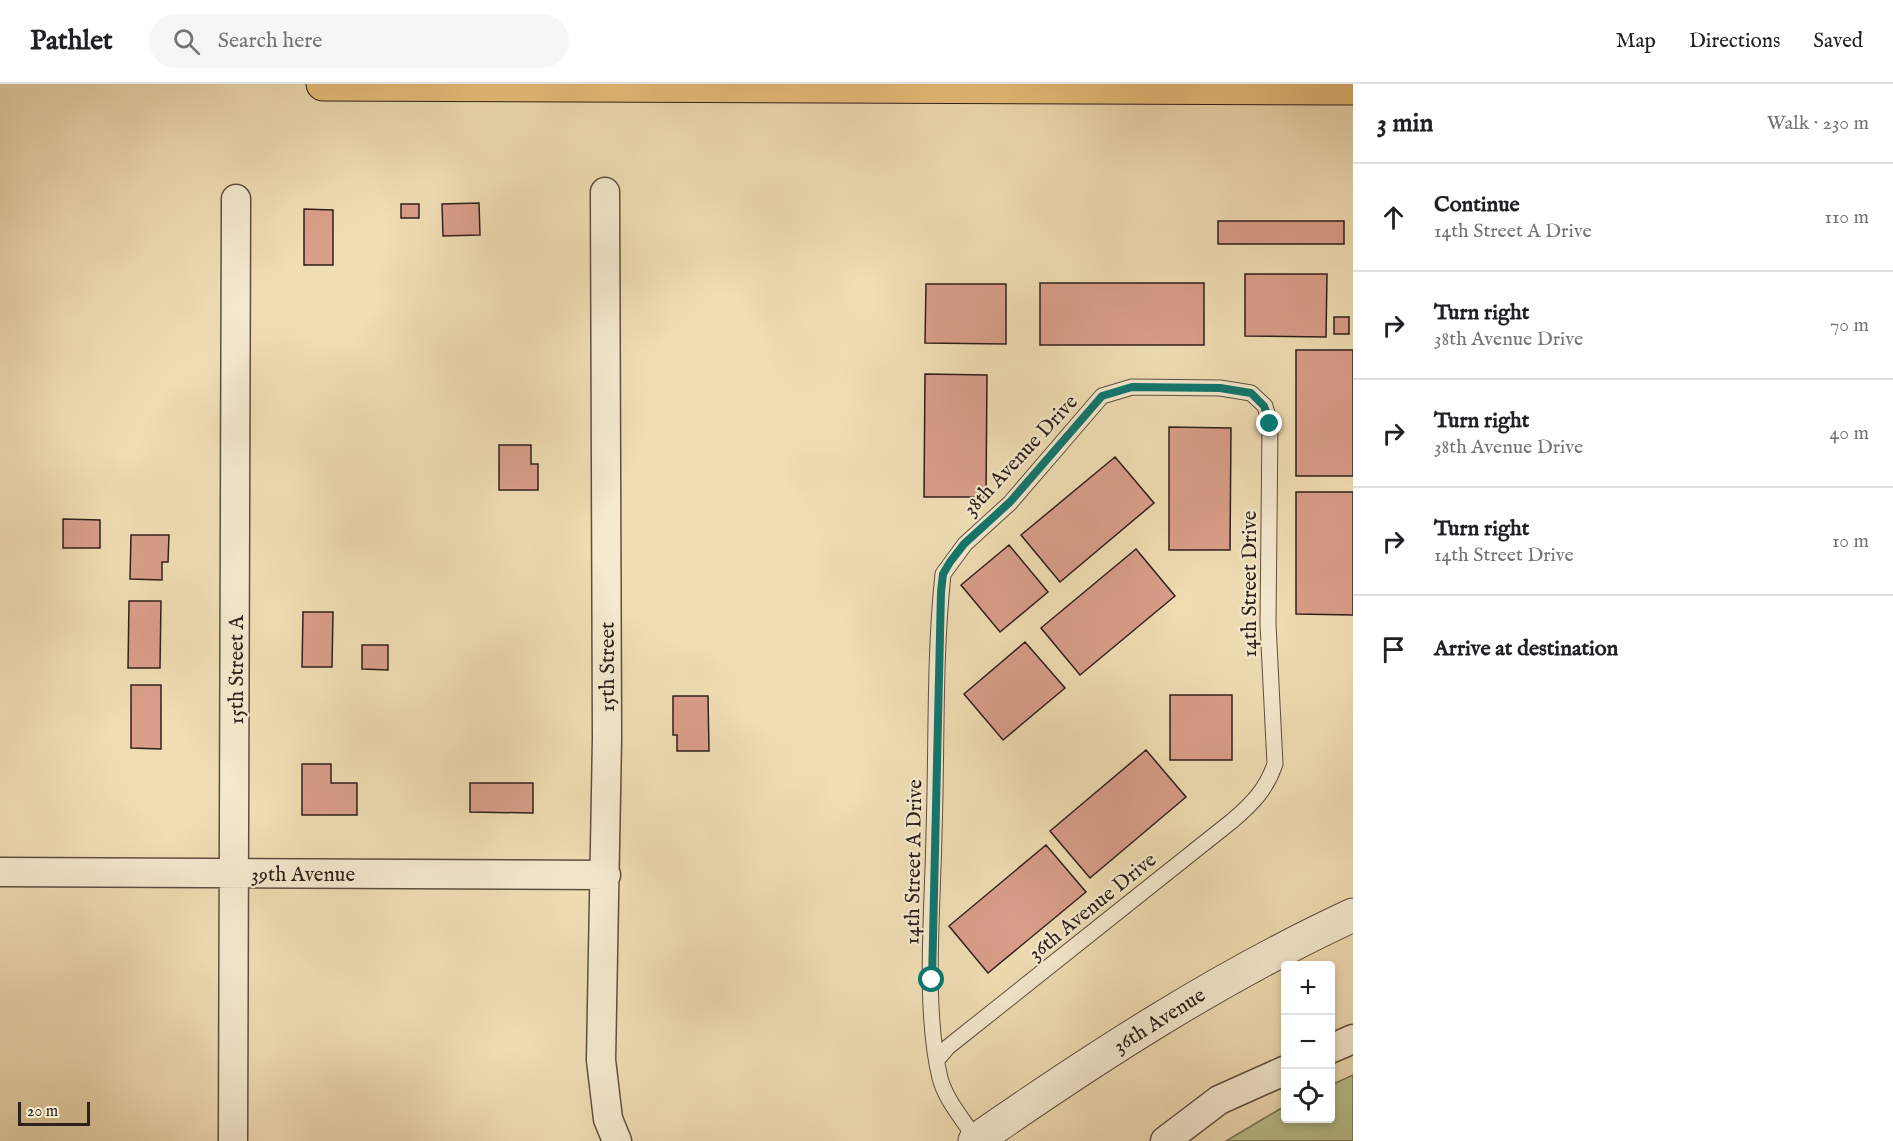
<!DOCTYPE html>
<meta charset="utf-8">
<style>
body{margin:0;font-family:"IM FELL English",serif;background:#f6f6f6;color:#202124}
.controls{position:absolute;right:18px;bottom:18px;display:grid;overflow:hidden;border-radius:6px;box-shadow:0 3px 9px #0003}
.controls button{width:54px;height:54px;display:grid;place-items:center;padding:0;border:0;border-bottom:2px solid #e0e0e0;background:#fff;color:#202124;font:30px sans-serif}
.scale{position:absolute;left:18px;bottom:15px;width:72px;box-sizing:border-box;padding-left:6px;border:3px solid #2e201b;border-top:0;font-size:16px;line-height:21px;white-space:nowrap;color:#2e201b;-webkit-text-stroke:4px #f5e9ce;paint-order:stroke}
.stop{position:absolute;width:18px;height:18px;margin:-14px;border:4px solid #0f766e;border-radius:50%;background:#fff}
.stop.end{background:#0f766e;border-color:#fff;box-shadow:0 2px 6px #0008}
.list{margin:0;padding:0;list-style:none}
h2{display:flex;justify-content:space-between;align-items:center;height:78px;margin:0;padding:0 24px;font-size:26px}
h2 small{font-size:20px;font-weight:400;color:#757577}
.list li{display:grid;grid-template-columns:39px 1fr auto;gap:18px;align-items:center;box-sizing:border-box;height:108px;padding:0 24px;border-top:2px solid #e0e0e0}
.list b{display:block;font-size:22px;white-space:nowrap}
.list p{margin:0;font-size:20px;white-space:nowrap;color:#757577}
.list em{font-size:20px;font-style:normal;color:#757577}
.icon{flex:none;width:33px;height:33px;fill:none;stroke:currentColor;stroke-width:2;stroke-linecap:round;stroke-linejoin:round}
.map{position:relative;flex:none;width:1353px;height:1057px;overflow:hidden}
header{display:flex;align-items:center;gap:36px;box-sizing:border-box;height:84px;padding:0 30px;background:#fff;border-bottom:2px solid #e0e0e0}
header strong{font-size:28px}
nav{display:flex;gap:33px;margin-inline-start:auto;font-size:21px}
.search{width:420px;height:54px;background:#f6f6f6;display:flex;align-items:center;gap:15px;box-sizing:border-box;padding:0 21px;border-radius:33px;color:#757577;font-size:22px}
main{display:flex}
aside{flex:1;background:#fff}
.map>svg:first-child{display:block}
.green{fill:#bac18d;stroke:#747054;stroke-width:1.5}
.building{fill:#da9e8a;stroke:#2e201b;stroke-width:1.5}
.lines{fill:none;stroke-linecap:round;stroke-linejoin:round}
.service-casing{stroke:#5e4f41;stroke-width:17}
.minor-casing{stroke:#5e4f41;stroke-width:31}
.tertiary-casing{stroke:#5e4f41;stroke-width:35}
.trunk-casing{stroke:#2e201b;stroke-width:35}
.service{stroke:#f5e9ce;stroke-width:15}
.minor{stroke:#f5e9ce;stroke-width:28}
.tertiary{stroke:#f5e9ce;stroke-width:33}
.trunk{stroke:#e8be7a;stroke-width:33}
.route{stroke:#0f766e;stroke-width:8}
.labels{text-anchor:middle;stroke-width:4.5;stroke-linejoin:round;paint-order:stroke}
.street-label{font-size:21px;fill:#2e201b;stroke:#f5e9ce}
</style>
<header>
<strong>Pathlet</strong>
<div class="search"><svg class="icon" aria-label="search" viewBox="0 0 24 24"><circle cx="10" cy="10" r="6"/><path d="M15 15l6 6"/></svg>Search here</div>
<nav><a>Map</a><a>Directions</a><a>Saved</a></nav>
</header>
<main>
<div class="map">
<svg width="1353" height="1057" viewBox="0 0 1353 1057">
<rect width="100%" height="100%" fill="#f0ddb4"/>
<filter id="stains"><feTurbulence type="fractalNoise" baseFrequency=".00333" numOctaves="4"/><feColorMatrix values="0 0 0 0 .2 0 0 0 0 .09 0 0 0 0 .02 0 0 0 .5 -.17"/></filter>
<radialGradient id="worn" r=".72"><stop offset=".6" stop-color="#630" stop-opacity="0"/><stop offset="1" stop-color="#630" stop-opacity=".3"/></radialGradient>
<path class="green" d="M1353 991V1057H1226L1285 1022 1286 1034H1330L1331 1001Z"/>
<path class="building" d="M479 119 480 151 443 152 442 120Z
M401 120H419V134H401Z
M304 125 333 126V181H304Z
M1218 137H1344V160H1218Z
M1245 190H1327L1326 253 1245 252Z
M1040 199H1204V261H1040Z
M926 200H1006V260L925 259Z
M1334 233H1349V250H1334Z
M1296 266H1353V392H1296Z
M925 290 987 291 986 413H924Z
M1169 343 1231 344 1230 466H1169Z
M499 361H531V380H538V406H499Z
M1115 373 1154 419 1060 498 1021 451Z
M1296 408H1353V531L1296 530Z
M63 435 100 436V464H63Z
M131 451H169L168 478H162V496L130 495Z
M1009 461 1048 508 1000 548 961 501Z
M1136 465 1175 512 1080 591 1041 544Z
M129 517H161L160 584H128Z
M303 528H333L332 583H302Z
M1025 558 1065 604 1003 656 964 610Z
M362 561H388V586L362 585Z
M131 601H161V665L131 664Z
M1170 611H1232V676H1170Z
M673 612H708L709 667H677V651H673Z
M1146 666 1186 713 1090 794 1050 747Z
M302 680H331V699H357V731H302Z
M470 699H533V729L470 728Z
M1046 761 1086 808 988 889 949 842Z"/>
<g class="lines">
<g class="service-casing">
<path id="service" d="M937 976 948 963 1232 737C1252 720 1266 706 1275 680L1268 540 1270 340 1265 322 1251 309 1220 304 1132 303 1102 312 1010 419 965 460 943 490C934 575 937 663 934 749 933 821 923 924 940 994 946 1017 964 1036 976 1056"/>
</g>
<g class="minor-casing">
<path id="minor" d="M605 108 607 655 601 976 608 1035 617 1057
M0 788 606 791
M1330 965 1353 955
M233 1057 236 115
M1165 1057 1219 1016 1286 986"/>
</g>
<g class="tertiary-casing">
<path id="tertiary" d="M975 1057C1096 973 1219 893 1353 831"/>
</g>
<g class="trunk-casing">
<path id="trunk" d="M323 0 1353 4"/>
</g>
<use href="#service" class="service"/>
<use href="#minor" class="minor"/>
<use href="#tertiary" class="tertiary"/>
<use href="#trunk" class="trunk"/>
</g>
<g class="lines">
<path class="route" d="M932 896 941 508 943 490 950 478 964 460 1010 418 1102 312 1132 303 1220 304 1251 309 1264 322 1270 340"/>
</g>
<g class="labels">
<g class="street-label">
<text transform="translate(1020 371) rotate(-47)" y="7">38th Avenue Drive</text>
<text transform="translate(1249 500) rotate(-90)" y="7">14th Street Drive</text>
<text transform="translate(607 583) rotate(-90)" y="7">15th Street</text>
<text transform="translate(236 586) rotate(-90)" y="7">15th Street A</text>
<text transform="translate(913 778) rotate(-89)" y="7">14th Street A Drive</text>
<text x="303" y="797">39th Avenue</text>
<text transform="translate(1092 822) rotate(-39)" y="7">36th Avenue Drive</text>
<text transform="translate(1159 936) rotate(-32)" y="7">36th Avenue</text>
</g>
</g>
<rect width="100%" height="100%" filter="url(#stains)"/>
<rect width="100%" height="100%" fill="url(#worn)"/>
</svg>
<div class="controls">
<button>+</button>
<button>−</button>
<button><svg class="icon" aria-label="locate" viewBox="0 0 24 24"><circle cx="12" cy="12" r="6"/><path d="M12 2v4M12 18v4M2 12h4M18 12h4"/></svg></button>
</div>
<div class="scale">20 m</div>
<div class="stop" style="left:932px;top:896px"></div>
<div class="stop end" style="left:1270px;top:340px"></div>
</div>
<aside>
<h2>3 min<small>Walk · 230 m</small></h2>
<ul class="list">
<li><svg class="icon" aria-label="ahead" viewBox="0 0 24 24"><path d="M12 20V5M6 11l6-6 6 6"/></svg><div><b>Continue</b><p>14th Street A Drive</p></div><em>110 m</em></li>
<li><svg class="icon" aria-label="right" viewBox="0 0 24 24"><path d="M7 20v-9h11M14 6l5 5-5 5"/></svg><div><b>Turn right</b><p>38th Avenue Drive</p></div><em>70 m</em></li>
<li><svg class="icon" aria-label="right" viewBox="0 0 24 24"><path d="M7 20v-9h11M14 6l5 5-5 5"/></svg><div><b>Turn right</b><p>38th Avenue Drive</p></div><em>40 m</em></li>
<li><svg class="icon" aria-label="right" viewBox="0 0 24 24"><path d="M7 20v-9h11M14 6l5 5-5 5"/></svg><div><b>Turn right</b><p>14th Street Drive</p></div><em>10 m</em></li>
<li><svg class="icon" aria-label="arrive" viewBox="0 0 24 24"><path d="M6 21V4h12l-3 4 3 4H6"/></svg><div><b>Arrive at destination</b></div></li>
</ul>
</aside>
</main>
